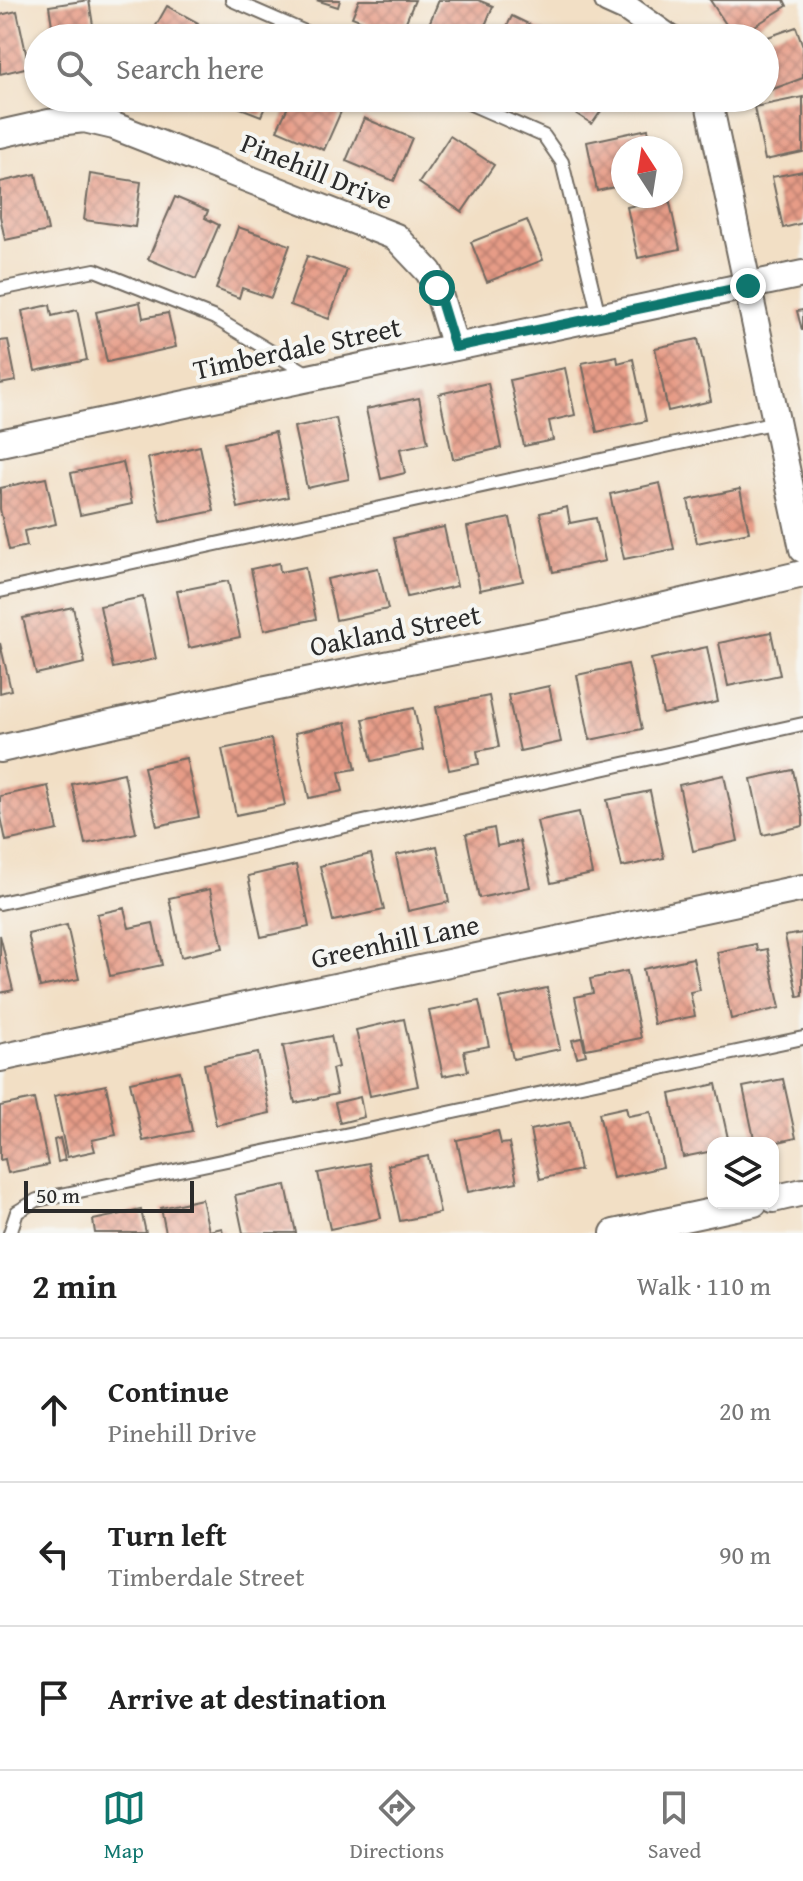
<!DOCTYPE html>
<meta charset="utf-8">
<style>
body{margin:0;font-family:"Gentium Book Plus",serif;background:#f6f6f6;color:#222}
.controls{position:absolute;right:24px;bottom:24px;display:grid;overflow:hidden;border-radius:16px;box-shadow:0 2px 6px #0004}
.controls button{width:72px;height:72px;display:grid;place-items:center;padding:0;border:0;border-bottom:2px solid #e0e0e0;background:#fff;color:#222;font:40px sans-serif}
.compass{position:absolute;left:611px;top:136px;width:72px;height:72px;border-radius:50%;background:#fff;box-shadow:0 2px 6px #0004;rotate:348deg}
.scale{position:absolute;left:24px;bottom:20px;width:170px;box-sizing:border-box;padding-left:8px;border:4px solid #2b2b2b;border-top:0;font-size:22px;line-height:28px;white-space:nowrap;color:#2b2b2b;-webkit-text-stroke:6px #f6f6f2;paint-order:stroke}
.stop{position:absolute;width:24px;height:24px;margin:-18px;border:6px solid #0f766e;border-radius:50%;background:#fff}
.stop.end{background:#0f766e;border-color:#fff;box-shadow:0 2px 8px #0008}
.list{margin:0;padding:0;list-style:none}
h2{display:flex;justify-content:space-between;align-items:center;height:104px;margin:0;padding:0 32px;font-size:34px}
h2 small{font-size:26px;font-weight:400;color:#767676}
.list li{display:grid;grid-template-columns:52px 1fr auto;gap:24px;align-items:center;box-sizing:border-box;height:144px;padding:0 32px;border-top:2px solid #e0e0e0}
.list b{display:block;font-size:30px;white-space:nowrap}
.list p{margin:0;font-size:26px;white-space:nowrap;color:#767676}
.list em{font-size:26px;font-style:normal;color:#767676}
.icon{flex:none;width:44px;height:44px;fill:none;stroke:currentColor;stroke-width:2;stroke-linecap:round;stroke-linejoin:round}
.map{position:relative;flex:none;width:803px;height:1233px;overflow:hidden}
.search{position:absolute;background:#fff;box-shadow:0 2px 6px #0004;left:24px;right:24px;top:24px;height:88px;display:flex;align-items:center;gap:20px;box-sizing:border-box;padding:0 28px;border-radius:44px;color:#767676;font-size:30px}
.sheet{height:536px;background:#fff}
nav{display:flex;justify-content:space-around;align-items:center;box-sizing:border-box;height:112px;border-top:2px solid #e0e0e0;background:#fff;font-size:22px;color:#767676}
nav a{display:grid;justify-items:center;gap:4px}
nav .on{color:#0f766e}
.map>svg:first-child{display:block}
.building{fill:url(#building-cross-hatch)}
.lines{fill:none;stroke-linecap:round;stroke-linejoin:round}
.lane-casing{stroke:#716a61;stroke-width:16}
.street-casing{stroke:#716a61;stroke-width:30}
.lane{stroke:#fff;stroke-width:12}
.street{stroke:#fff;stroke-width:26}
.route{stroke:#0f766e;stroke-width:10}
.labels{text-anchor:middle;stroke-width:8;stroke-linejoin:round;paint-order:stroke}
.street-label{font-size:28px;fill:#2b2b2b;stroke:#f6f6f2}
</style>
<div class="map">
<svg width="803" height="1233" viewBox="0 0 803 1233">
<defs>
<pattern id="building-cross-hatch" width="8" height="8" patternUnits="userSpaceOnUse" patternTransform="scale(2)"><rect width="8" height="8" fill="#e79c87"/><path d="M0 0l8 8M0 8l8-8" fill="none" stroke="#bb7f6f"/></pattern>
</defs>
<rect width="100%" height="100%" fill="#f6f6f2"/>
<filter id="ink" filterUnits="userSpaceOnUse"><feTurbulence type="fractalNoise" baseFrequency=".0125" numOctaves="2"/><feDisplacementMap in="SourceGraphic" scale="16" xChannelSelector="R" yChannelSelector="G"/><feConvolveMatrix kernelMatrix="1 2 1 2 8 2 1 2 1" color-interpolation-filters="sRGB"/></filter>
<filter id="wash" filterUnits="userSpaceOnUse"><feTurbulence type="fractalNoise" baseFrequency=".006" numOctaves="4" result="noise"/><feDisplacementMap in="SourceGraphic" scale="32" xChannelSelector="R" yChannelSelector="G"/><feGaussianBlur stdDeviation="1.8" result="paint"/><feColorMatrix in="noise" values="0 0 0 0 0 0 0 0 0 0 0 0 0 0 0 0 0 1.4 0 .05"/><feComposite in="paint" operator="in"/></filter>
<g filter="url(#wash)">
<rect width="100%" height="100%" fill="#f2dfc5"/>
<g id="blocks">
<path class="building" d="M89 0 95 38H54L49 6Z
M316 0H340L338 7Z
M359 0H415L400 36 352 17Z
M439 0H478L493 6 480 38H450L427 29Z
M710 0H784L787 6 735 38Z
M167 6 198 23 189 38H149Z
M17 11 29 67 0 74V15Z
M512 16 557 38H501Z
M796 27 803 46V78L765 92V38Z
M803 97V152L765 160 754 107Z
M215 98H269L261 116Z
M292 98H347L324 150 277 130Z
M556 98H610L592 124 555 100Z
M364 118 412 138 394 181 346 161Z
M648 129 652 148H623V185L597 191 587 142Z
M450 136 494 165 462 212 419 183Z
M803 171V223L783 228 772 177Z
M36 174 48 231 5 240 0 216V182Z
M90 174 141 182 135 227 84 220Z
M175 197 208 211 205 218 219 225 196 279 148 259Z
M669 198 680 249 638 258 627 207Z
M527 220 543 260 487 282 471 242Z
M238 227 290 245 271 298 242 288 239 298 216 289Z
M307 256 347 270 329 319 290 305Z
M140 302 143 318 168 313 176 347 107 362 96 312Z
M50 305 52 316 77 310 87 360 35 371 22 311Z
M803 310V330H802L797 311Z
M698 339 711 401 668 411 655 348Z
M8 340 16 381 0 384V341Z
M617 356 618 363 633 359 646 421 597 432 582 363Z
M565 368 575 415 549 421 553 440 524 446 510 380Z
M488 383 501 448 453 459 439 394Z
M419 398 428 443 400 449 405 473 381 479 366 409Z
M336 418 349 479 307 488 294 427Z
M275 432 288 497 238 508 224 443Z
M200 446 214 511 161 522 148 458Z
M123 462 132 504 80 515 71 473Z
M46 478 56 524 24 531 27 546 9 550 0 509V488Z
M660 483 674 549 624 559 610 494Z
M740 489 749 532 697 543 688 500Z
M567 507 570 523 596 518 605 561 553 572 540 513Z
M510 518 523 581 480 590 467 527Z
M444 527 457 586 407 597 394 538Z
M279 563 280 572 305 567 316 619 264 630 251 569Z
M378 568 388 609 336 620 327 579Z
M228 581 240 637 189 648 177 591Z
M143 597 156 659 113 668 100 606Z
M73 607 85 663 36 674 23 618Z
M771 632 780 675 728 686 719 643Z
M0 643 11 690 0 693Z
M707 647 718 702 663 714 651 659Z
M628 664 642 729 590 740 577 675Z
M549 686 561 742 520 751 508 695Z
M489 696 499 747 477 751 479 764 449 770 436 707Z
M414 708 423 750 372 761 363 719Z
M346 722 356 769 339 772 343 791 309 798 295 733Z
M271 739 285 805 236 815 222 749Z
M186 758 199 817 157 826 144 767Z
M793 770 803 817V826L763 835 751 779Z
M124 773 136 833 85 844 72 784Z
M724 775 738 841 693 851 679 785Z
M48 786 58 830 6 841 0 812V796Z
M650 791 664 858 622 867 607 800Z
M579 812 592 874 551 883 537 821Z
M494 828 497 846 520 841 530 887 479 898 466 834Z
M437 846 449 902 408 911 396 855Z
M371 854 384 910 333 921 320 866Z
M296 865 309 927 261 937 248 876Z
M210 889 223 948 181 957 169 898Z
M124 908 129 928 153 923 162 965 110 976 97 914Z
M67 925 79 979 40 987 28 934Z
M803 933V996L798 997 785 936Z
M0 935 13 990 0 993Z
M756 944 757 951 767 949 780 1008 731 1019 717 952Z
M693 958 700 990 690 992 695 1016 654 1024 643 969Z
M627 971 641 1038 586 1049 575 997 593 993 590 979Z
M547 988 560 1049 513 1059 500 998Z
M479 1001 489 1046 464 1051 468 1071 443 1076 429 1011Z
M404 1019 418 1086 370 1096 356 1030Z
M331 1036 338 1067 332 1069 337 1094 295 1103 283 1046Z
M582 1038 586 1055 577 1057 572 1040Z
M258 1053 270 1113 216 1125 204 1064Z
M180 1071 192 1131 143 1141 130 1082Z
M783 1079 796 1138 774 1143H755L743 1087Z
M716 1084 729 1143H713V1151L683 1157 670 1094Z
M106 1085 116 1135 92 1140 95 1151 67 1157 54 1096Z
M360 1097 364 1117 340 1123 335 1103Z
M34 1099 48 1165 8 1173 5 1159 0 1160V1106Z
M626 1107 628 1116 651 1112 663 1167 613 1178 599 1113Z
M570 1122 580 1170 540 1179 530 1130Z
M498 1131 501 1144 509 1143 517 1182 468 1192 457 1140Z
M60 1138 65 1160 58 1162 54 1140Z
M428 1156 440 1213 400 1221 388 1165Z
M369 1163 381 1218 330 1229 318 1173Z
M286 1185 296 1233H243L235 1195Z
M202 1199 209 1231 222 1228 223 1233H166L161 1208Z
M141 1210 146 1233H95L93 1220Z"/>
</g>
</g>
<g filter="url(#ink)">
<use href="#blocks" fill-opacity="0" stroke="#716a61" stroke-width="2"/>
<g class="lines">
<g class="lane-casing">
<path id="lane" d="M232 0 319 38
M457 98 544 136 562 162 599 316
M0 289 95 270 215 318 310 375
M0 591 776 422
M0 903 803 724
M10 1233 17 1212 37 1200 803 1038"/>
</g>
<g class="street-casing">
<path id="street" d="M608 0 628 9 669 38
M708 98 803 549
M0 134 49 123 84 119 114 126 396 237 429 272 437 288 455 347
M0 443 803 274
M0 749 262 690 588 624 803 574
M0 1058 803 888
M773 1199 803 1192
M614 1233 754 1203"/>
</g>
<use href="#lane" class="lane"/>
<use href="#street" class="street"/>
</g>
</g>
<g class="lines" filter="url(#ink)">
<path class="route" d="M437 288 455 347 748 286"/>
</g>
<g class="labels">
<g class="street-label">
<text transform="translate(317 171) rotate(22)" y="10">Pinehill Drive</text>
<text transform="translate(297 348) rotate(-12)" y="10">Timberdale Street</text>
<text transform="translate(395 630) rotate(-11)" y="10">Oakland Street</text>
<text transform="translate(395 941) rotate(-12)" y="10">Greenhill Lane</text>
</g>
</g>
</svg>
<div class="controls">
<button><svg class="icon" aria-label="layers" viewBox="0 0 24 24"><path d="M12 4l9 5-9 5-9-5zM3 14l9 5 9-5"/></svg></button>
</div>
<svg class="compass" viewBox="-18 -18 36 36"><path d="M0-13l5 13h-10z" fill="#e53935"/><path d="M0 13l5-13h-10z" fill="#767676"/></svg>
<div class="scale">50 m</div>
<div class="stop" style="left:437px;top:288px"></div>
<div class="stop end" style="left:748px;top:286px"></div>
<div class="search"><svg class="icon" aria-label="search" viewBox="0 0 24 24"><circle cx="10" cy="10" r="6"/><path d="M15 15l6 6"/></svg>Search here</div>
</div>
<section class="sheet">
<h2>2 min<small>Walk · 110 m</small></h2>
<ul class="list">
<li><svg class="icon" aria-label="ahead" viewBox="0 0 24 24"><path d="M12 20V5M6 11l6-6 6 6"/></svg><div><b>Continue</b><p>Pinehill Drive</p></div><em>20 m</em></li>
<li><svg class="icon" aria-label="left" viewBox="0 0 24 24"><path d="M17 20v-9H6M10 6l-5 5 5 5"/></svg><div><b>Turn left</b><p>Timberdale Street</p></div><em>90 m</em></li>
<li><svg class="icon" aria-label="arrive" viewBox="0 0 24 24"><path d="M6 21V4h12l-3 4 3 4H6"/></svg><div><b>Arrive at destination</b></div></li>
</ul>
</section>
<nav>
<a class="on"><svg class="icon" aria-label="map" viewBox="0 0 24 24"><path d="M3 6l6-2 6 2 6-2v14l-6 2-6-2-6 2zM9 4v14M15 6v14"/></svg>Map</a>
<a><svg class="icon" aria-label="directions" viewBox="0 0 24 24"><path d="M12 3l9 9-9 9-9-9zM9 14v-3h6M13 9l2 2-2 2"/></svg>Directions</a>
<a><svg class="icon" aria-label="saved" viewBox="0 0 24 24"><path d="M7 4h10v16l-5-4-5 4z"/></svg>Saved</a>
</nav>
